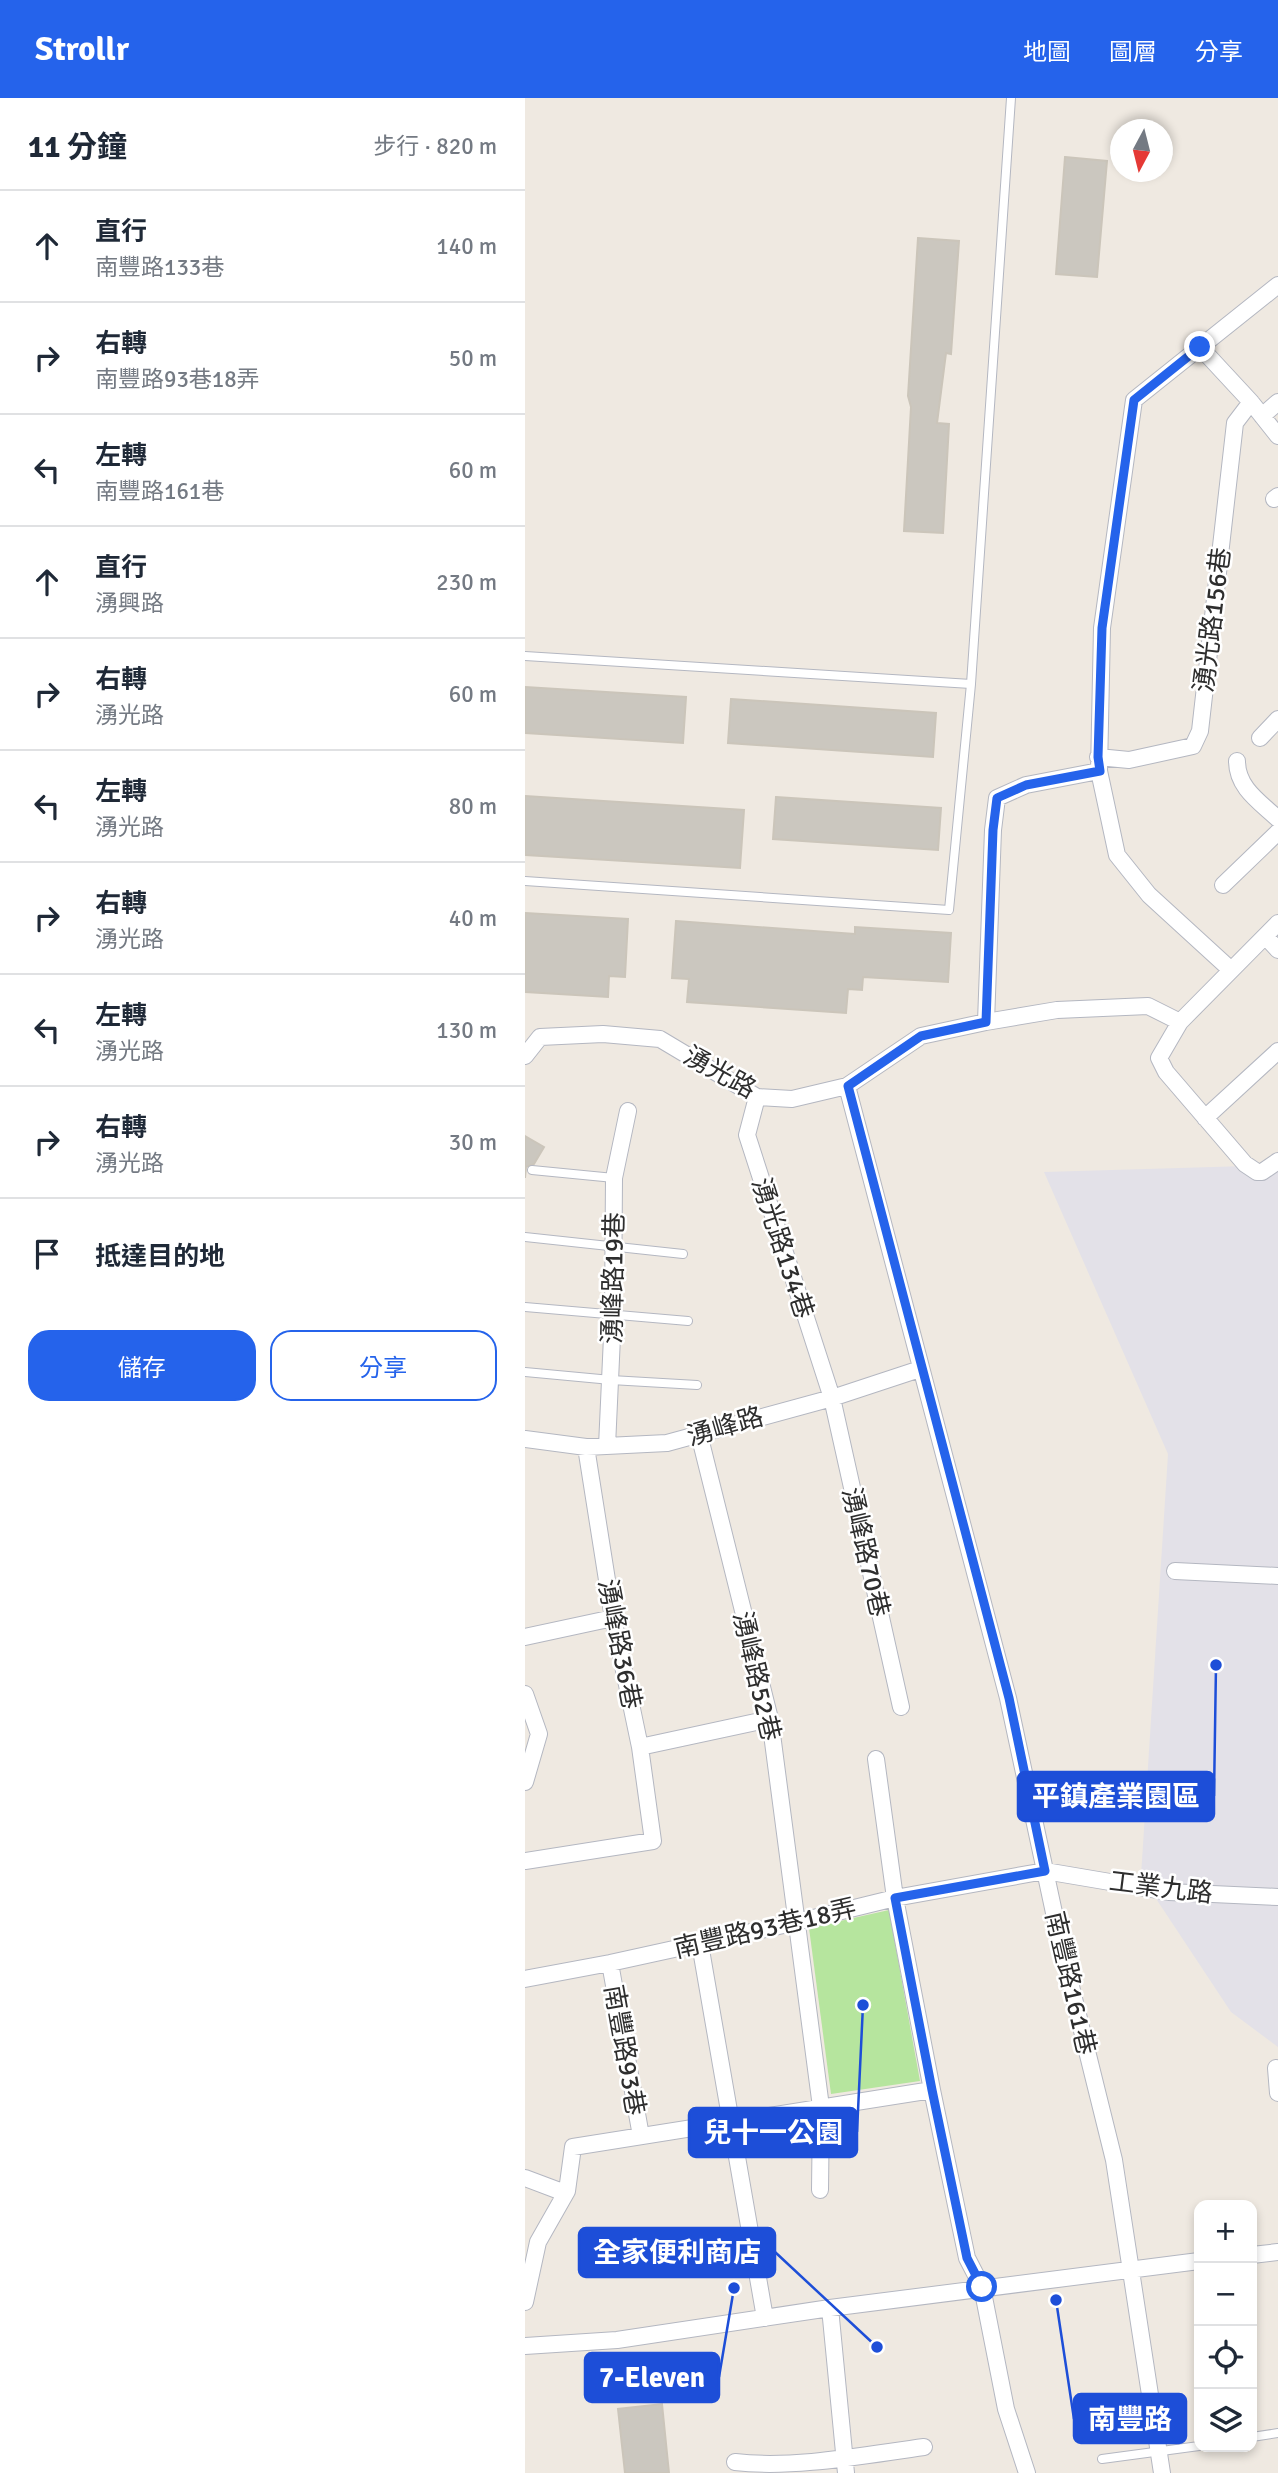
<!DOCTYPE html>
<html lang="zh-TW">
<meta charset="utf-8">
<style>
body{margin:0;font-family:Signika,"Noto Sans TC",sans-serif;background:#f2f2f3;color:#1f2937}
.controls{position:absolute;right:21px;bottom:21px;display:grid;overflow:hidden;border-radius:14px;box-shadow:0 4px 10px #0003}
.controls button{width:63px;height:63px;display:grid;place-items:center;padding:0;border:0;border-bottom:2px solid #e0e1e3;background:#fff;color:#1f2937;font:35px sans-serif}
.compass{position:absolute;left:585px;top:21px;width:63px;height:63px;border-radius:50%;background:#fff;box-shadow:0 4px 10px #0003;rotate:187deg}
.stop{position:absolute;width:21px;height:21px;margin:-16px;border:5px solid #2563eb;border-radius:50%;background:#fff}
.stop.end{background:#2563eb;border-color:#fff;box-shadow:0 2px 7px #0008}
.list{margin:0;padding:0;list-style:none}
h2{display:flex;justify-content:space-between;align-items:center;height:91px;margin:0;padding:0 28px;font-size:30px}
h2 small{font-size:23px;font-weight:400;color:#747a83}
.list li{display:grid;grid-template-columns:46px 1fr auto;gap:21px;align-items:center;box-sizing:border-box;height:112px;padding:0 28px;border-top:2px solid #e0e1e3}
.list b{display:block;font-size:26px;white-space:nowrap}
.list p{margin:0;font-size:23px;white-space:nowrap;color:#747a83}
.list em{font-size:23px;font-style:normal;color:#747a83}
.actions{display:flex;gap:14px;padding:21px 28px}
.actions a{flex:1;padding:16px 0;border:2px solid #2563eb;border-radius:21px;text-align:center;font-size:24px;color:#2563eb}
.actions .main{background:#2563eb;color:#fff}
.icon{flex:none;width:38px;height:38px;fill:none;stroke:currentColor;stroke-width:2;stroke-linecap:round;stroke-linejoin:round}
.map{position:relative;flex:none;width:753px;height:2375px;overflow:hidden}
header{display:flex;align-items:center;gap:42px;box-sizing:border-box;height:98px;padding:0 35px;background:#2563eb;color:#fff}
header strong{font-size:33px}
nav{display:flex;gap:38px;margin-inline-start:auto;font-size:24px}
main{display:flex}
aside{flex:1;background:#fff}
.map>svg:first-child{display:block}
.industrial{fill:#e3e1e8}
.grass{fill:#b6e59e}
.building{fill:#cbc7bf;stroke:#cbc5ba;stroke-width:2}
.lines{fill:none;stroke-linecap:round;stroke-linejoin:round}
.lane-casing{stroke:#b4b7c1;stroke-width:10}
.street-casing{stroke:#b4b7c1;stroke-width:18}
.lane{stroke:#fff;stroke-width:8}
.street{stroke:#fff;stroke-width:16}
.route{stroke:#2563eb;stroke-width:9}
.labels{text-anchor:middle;stroke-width:5;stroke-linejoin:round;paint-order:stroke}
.street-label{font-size:26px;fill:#2e2e2e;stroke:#fff}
.leader{fill:none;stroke:#1d4ed8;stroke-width:2.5}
.callout-dot{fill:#1d4ed8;stroke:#fff;stroke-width:2.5}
.callout{fill:#1d4ed8;stroke:#1d4ed8;stroke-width:2.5}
.callout-label{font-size:28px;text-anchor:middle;font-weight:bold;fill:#fff}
</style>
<header>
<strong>Strollr</strong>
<nav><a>地圖</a><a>圖層</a><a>分享</a></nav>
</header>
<main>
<aside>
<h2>11 分鐘<small>步行 · 820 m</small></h2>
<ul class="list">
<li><svg class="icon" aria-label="ahead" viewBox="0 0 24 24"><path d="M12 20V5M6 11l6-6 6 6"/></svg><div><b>直行</b><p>南豐路133巷</p></div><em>140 m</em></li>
<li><svg class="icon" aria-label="right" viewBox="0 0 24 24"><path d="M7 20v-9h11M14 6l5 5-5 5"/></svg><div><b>右轉</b><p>南豐路93巷18弄</p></div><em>50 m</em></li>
<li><svg class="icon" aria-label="left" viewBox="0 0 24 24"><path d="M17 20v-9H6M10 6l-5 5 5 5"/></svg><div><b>左轉</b><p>南豐路161巷</p></div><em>60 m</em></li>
<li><svg class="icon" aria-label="ahead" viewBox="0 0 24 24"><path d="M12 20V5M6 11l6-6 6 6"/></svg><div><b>直行</b><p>湧興路</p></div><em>230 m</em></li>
<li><svg class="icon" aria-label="right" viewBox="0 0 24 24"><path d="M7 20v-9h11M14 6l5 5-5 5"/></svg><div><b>右轉</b><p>湧光路</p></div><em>60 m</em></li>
<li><svg class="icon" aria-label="left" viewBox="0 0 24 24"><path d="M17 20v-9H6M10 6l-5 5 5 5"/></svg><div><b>左轉</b><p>湧光路</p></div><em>80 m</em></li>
<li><svg class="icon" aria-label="right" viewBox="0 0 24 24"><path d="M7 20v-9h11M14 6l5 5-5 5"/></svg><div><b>右轉</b><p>湧光路</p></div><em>40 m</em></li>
<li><svg class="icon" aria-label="left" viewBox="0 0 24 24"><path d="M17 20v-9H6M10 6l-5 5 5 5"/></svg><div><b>左轉</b><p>湧光路</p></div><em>130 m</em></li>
<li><svg class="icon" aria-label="right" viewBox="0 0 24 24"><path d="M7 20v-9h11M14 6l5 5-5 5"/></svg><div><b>右轉</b><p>湧光路</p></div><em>30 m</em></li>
<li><svg class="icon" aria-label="arrive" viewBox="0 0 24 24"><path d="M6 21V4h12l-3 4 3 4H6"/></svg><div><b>抵達目的地</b></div></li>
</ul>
<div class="actions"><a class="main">儲存</a><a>分享</a></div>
</aside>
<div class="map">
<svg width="753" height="2375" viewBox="0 0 753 2375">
<rect width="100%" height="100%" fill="#efe9e1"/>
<path class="industrial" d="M753 1067V1949L706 1914 616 1778 643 1356 519 1074Z"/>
<path class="grass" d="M364 1812 395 1983 306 1996 284 1830Z"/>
<path class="building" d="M540 59 582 63 572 179 531 176Z
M393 140 434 143 426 256 421 255 412 325 424 326 418 435 379 433 386 309 383 298Z
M0 589 161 599 158 645 0 635Z
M206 601 411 615 408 659 203 645Z
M0 698 219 712 215 770 0 757Z
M251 699 416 710 413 752 248 741Z
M0 815 103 821 100 879 84 878 83 899 0 894Z
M151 823 330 836V829L426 835 423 884 338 879 337 892 323 891 321 915 162 904 164 881 147 880Z
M0 1038 19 1049 9 1066 1 1069 0 1080Z
M137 2306 144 2375H100L93 2311Z"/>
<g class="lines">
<g class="lane-casing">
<path id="lane" d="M0 558 446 586 486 0
M0 783 424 812 446 586
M7 1072 89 1080
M0 1139 158 1156
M0 1209 163 1223
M0 1274 86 1282 172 1287
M727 2339 753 2335
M577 2361 674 2348"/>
</g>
<g class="street-casing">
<path id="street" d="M675 249 726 304 753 338
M737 318 753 304
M749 401 753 398
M735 640 753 621
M573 659 604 662 668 648 675 633 710 325 726 304
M712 663C712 690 735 704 753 721
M574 673 592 757 624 797 706 872
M698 787 753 734
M741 839 753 852
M461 924 532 912 623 908 655 924 753 825
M655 924 634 960 641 974 720 1066 732 1074H737L753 1063
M0 958 15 939 78 936 135 941 232 999 267 1001 322 988 396 938 461 924 468 732 472 700 501 687 574 673 577 530 609 302 753 187
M322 988 483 1600 537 1852 589 2062 637 2375
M232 999 222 1037 307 1300 376 1609
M680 1020 753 953
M174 1336 245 1621 296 2009 295 2092
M0 1341 61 1349 142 1345 307 1300 395 1271
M82 1348 88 1217 89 1080 103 1013
M650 1473 753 1478
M0 1539 88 1520
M0 1596 14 1636 0 1684
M115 1649 245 1621
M351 1661 370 1800 407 1992 442 2160 457 2189 481 2311 502 2375
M0 1763 128 1743 115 1649 88 1520 61 1349
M175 1846 240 2220
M85 1865 116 2038
M0 1881 85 1865 272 1824 370 1800 520 1773 644 1794 753 1799
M751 1970 753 1995
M0 2080 32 2092 42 2093
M727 2157 753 2154
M0 2204 13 2144 42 2093 48 2049 407 1992
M305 2210 321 2375
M0 2248 92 2242 305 2210 674 2163
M210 2364C269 2371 340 2357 399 2349"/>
</g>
<use href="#lane" class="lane"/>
<use href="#street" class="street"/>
</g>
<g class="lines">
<path class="route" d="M457 2189 442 2160 407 1992 370 1800 520 1773 484 1600 323 988 396 938 461 924 468 732 472 700 501 687 575 673 573 659 577 530 609 302 675 249"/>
</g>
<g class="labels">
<g class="street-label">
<text transform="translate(687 522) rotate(-83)" y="9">湧光路156巷</text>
<text transform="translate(195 974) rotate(29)" y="9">湧光路</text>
<text transform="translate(258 1150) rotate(72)" y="9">湧光路134巷</text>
<text transform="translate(88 1180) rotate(-89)" y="9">湧峰路19巷</text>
<text transform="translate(200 1328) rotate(-16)" y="9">湧峰路</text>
<text transform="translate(341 1454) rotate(77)" y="9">湧峰路70巷</text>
<text transform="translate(95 1546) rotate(79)" y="9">湧峰路36巷</text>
<text transform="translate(232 1578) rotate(77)" y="9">湧峰路52巷</text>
<text transform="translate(636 1789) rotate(7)" y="9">工業九路</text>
<text transform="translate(240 1830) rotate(-13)" y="9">南豐路93巷18弄</text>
<text transform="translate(546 1885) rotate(77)" y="9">南豐路161巷</text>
<text transform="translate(100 1952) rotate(80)" y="9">南豐路93巷</text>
</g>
</g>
<path class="leader" d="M691 1567L689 1698M338 1907L332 2034M352 2249L250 2154M209 2190L194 2279M531 2202L549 2321"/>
<g class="callout-dot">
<circle cx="691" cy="1567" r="7"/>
<circle cx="338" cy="1907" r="7"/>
<circle cx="352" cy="2249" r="7"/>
<circle cx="209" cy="2190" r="7"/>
<circle cx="531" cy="2202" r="7"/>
</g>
<g class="callout">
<rect x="493" y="1674" width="196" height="49" rx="7"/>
<rect x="164" y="2010" width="168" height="49" rx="7"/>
<rect x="54" y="2130" width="196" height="49" rx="7"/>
<rect x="60" y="2255" width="134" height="49" rx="7"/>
<rect x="549" y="2296" width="112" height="49" rx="7"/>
</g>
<g class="callout-label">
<text x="591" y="1708">平鎮產業園區</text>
<text x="248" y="2044">兒十一公園</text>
<text x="152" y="2164">全家便利商店</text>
<text x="127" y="2289">7-Eleven</text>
<text x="605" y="2331">南豐路</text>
</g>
</svg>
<div class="controls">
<button>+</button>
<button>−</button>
<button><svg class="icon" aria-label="locate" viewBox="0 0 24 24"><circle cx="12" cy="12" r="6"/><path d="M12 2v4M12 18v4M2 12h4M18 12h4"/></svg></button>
<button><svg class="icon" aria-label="layers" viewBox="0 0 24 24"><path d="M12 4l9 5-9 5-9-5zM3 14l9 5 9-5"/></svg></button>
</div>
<svg class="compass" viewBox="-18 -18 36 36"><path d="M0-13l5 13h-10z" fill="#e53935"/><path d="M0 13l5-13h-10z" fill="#747a83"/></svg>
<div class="stop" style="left:457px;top:2189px"></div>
<div class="stop end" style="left:675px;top:249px"></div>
</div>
</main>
